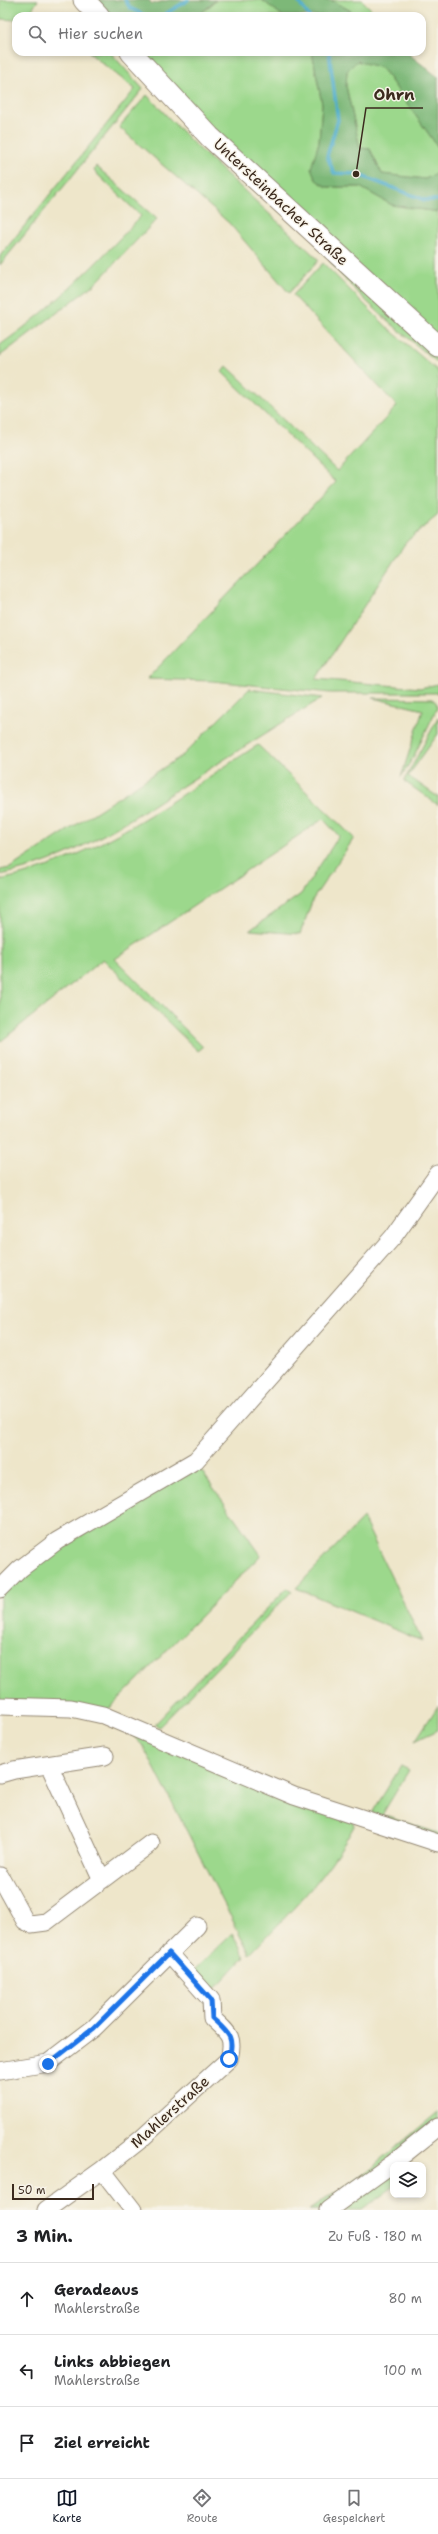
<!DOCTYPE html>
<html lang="de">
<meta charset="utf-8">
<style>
body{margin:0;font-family:"Shantell Sans",sans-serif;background:#f2f2f2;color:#202124}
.controls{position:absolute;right:12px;bottom:12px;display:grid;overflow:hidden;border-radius:8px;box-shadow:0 2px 6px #0003}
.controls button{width:36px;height:36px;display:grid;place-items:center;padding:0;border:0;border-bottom:1px solid #e0e0e0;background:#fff;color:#202124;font:20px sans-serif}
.scale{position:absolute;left:12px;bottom:10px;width:82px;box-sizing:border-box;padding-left:4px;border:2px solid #3b2a1e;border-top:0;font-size:11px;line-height:14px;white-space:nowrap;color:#3b2a1e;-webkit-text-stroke:3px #f7f3e8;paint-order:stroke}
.stop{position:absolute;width:12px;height:12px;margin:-9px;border:3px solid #1a73e8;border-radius:50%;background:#fff}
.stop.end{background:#1a73e8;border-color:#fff;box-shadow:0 1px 4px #0008}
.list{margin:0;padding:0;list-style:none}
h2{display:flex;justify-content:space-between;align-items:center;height:52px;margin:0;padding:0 16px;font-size:17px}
h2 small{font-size:13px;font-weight:400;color:#757577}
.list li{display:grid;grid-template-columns:26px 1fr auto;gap:12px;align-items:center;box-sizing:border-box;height:72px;padding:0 16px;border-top:1px solid #e0e0e0}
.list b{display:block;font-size:15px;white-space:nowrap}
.list p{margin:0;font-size:13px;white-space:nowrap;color:#757577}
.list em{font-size:13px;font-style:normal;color:#757577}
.icon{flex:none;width:22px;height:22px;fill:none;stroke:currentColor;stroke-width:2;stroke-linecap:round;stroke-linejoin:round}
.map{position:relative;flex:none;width:438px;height:2210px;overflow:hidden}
.search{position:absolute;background:#fff;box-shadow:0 2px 6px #0003;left:12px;right:12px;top:12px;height:44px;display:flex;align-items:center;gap:10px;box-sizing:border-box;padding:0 14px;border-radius:12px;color:#757577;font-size:15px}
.sheet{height:268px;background:#fff}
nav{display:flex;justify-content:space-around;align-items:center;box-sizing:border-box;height:56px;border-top:1px solid #e0e0e0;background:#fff;font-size:11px;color:#757577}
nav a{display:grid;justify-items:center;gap:2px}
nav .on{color:#111827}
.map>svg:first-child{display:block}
.green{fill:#9cd88c;stroke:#6c8155}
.forest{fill:#7db878;stroke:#5c714b}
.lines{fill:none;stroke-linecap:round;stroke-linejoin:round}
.stream{stroke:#50aecf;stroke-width:3.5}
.minor-casing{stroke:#948874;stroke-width:19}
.major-casing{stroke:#948874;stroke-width:23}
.minor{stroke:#fff;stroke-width:17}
.major{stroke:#fff;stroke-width:21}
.route{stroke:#1a73e8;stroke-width:5}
.labels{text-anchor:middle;stroke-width:3;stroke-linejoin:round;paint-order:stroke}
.street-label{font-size:15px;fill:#3b2a1e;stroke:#f7f3e8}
.leader{fill:none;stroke:#3b2a1e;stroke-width:1.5}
.callout-dot{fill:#3b2a1e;stroke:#f7f3e8;stroke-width:1.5}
.callout-label{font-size:16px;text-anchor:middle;font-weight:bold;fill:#3b2a1e;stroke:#f7f3e8;stroke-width:3;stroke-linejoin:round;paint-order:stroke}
</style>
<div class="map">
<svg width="438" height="2210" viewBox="0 0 438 2210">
<rect width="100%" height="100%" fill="#f7f3e8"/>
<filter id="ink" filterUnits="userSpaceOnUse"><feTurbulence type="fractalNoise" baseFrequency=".025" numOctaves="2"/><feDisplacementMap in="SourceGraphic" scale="8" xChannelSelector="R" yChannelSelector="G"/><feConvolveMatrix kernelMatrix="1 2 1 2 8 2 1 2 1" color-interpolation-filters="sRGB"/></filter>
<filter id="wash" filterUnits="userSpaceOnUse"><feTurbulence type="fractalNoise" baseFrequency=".012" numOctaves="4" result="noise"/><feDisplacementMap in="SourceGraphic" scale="16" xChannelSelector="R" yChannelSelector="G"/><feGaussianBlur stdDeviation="0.9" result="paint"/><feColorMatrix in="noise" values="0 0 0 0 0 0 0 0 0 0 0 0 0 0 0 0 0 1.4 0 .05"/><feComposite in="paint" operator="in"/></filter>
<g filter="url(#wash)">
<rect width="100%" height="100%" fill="#eee6ca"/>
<path class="green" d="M0 0H38L28 16H16V20L0 19Z
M217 0H262L283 16H198Z
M331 0H362L378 16H352L351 11Z
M88 52H110L143 89 0 265V256L135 89Z
M138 52H312L322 104 319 142 312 168 327 187H360L392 205 438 212V341L213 133Z
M357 61 382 68 438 147V173L425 179 382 174 370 149 360 148 346 86 347 71Z
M147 95 191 141 319 260 289 293 229 223 119 127Z
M96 166 157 219 95 284 0 356V345C53 308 97 263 141 216L94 171Z
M329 260 438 354V363C400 331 360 300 329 260Z
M323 263 388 328 438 371V515L406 542 316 679 420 688 438 684V693H330L212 681 147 679 336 482 222 372 227 366 337 471 397 406 293 295Z
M249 689 322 698C275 727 228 757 181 787 123 824 68 862 0 875V870L10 868 183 755Z
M373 698 432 699 436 702 437 708 414 756 401 777 423 710Z
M438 718V734L408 776 438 797V805L404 781Z
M258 745 354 838 313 899 300 934 250 930 301 894 339 836 323 819 115 959 203 1047 198 1051 103 959 0 1042V880C95 861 177 796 258 745Z
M198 1466 261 1555 106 1712 0 1703V1592L21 1571Z
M363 1518 422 1641 296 1588Z
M287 1588 292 1591 159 1727 155 1724Z
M438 1706V1730L415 1741Z
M126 1727 353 1822 354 1826C328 1876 288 1914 250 1954L142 1744Z
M401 1766 409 1770 382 1815 438 1833V1839L372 1813Z
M232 1933 245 1956 212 1992 191 1973Z
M438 2112V2122L339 2197 319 2210H309L365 2173Z
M393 2168V2187L362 2210H335Z"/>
<path class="forest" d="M93 0H149L152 4 169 0H216L198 16H107Z
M262 0H331L351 11 352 16H283Z
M312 52H406L438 77V147L382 68 357 61 347 71 346 86 360 148 370 149 382 174 425 179 438 173V212L392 205 360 187H327L316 180 311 168 319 142 322 104Z"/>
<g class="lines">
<path class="stream" d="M125 0 130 8 146 16
M297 0 309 16
M162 16 188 0
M329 52 338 120 327 156 334 173 356 174 425 200H438"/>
</g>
</g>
<g filter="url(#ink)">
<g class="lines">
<g class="minor-casing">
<path id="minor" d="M0 1589 20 1569 57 1541 196 1460 393 1237 438 1174
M0 1706 71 1708 103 1715 294 1796 438 1843
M49 1765 102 1880
M0 1774 14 1770 105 1756
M0 1876 25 1921 31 1924 46 1922 151 1843
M0 2071 48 2063 94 2028 197 1926
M102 2170 140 2140 229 2059C235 2036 228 2033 212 2018L211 2000 169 1953
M46 2210 102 2170 133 2210
M328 2210 392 2164 438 2127"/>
</g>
<g class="major-casing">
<path id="major" d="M84 0 99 16
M131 52 210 137 438 346"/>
</g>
<use href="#minor" class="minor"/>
<use href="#major" class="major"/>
</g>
</g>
<g class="lines" filter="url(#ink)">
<path class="route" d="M48 2064 94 2028 169 1953 211 2000 212 2018C228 2033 235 2036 229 2059"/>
</g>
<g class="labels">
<g class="street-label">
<text transform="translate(281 202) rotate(43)" y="5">Untersteinbacher Straße</text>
<text transform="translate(170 2112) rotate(-42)" y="5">Mahlerstraße</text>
</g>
</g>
<path class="leader" d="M356 174L366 108H423"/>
<circle class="callout-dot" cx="356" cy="174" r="4"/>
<g class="callout-label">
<text x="394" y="100">Ohrn</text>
</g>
</svg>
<div class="controls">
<button><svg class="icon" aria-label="layers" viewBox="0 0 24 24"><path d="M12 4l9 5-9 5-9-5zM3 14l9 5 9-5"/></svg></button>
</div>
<div class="scale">50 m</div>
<div class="stop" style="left:229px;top:2059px"></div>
<div class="stop end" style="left:48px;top:2064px"></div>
<div class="search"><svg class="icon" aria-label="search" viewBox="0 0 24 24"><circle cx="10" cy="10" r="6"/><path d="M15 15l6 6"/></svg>Hier suchen</div>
</div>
<section class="sheet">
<h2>3 Min.<small>Zu Fuß · 180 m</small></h2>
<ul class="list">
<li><svg class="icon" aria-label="ahead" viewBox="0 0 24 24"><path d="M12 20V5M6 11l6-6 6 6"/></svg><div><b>Geradeaus</b><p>Mahlerstraße</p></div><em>80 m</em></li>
<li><svg class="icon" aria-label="left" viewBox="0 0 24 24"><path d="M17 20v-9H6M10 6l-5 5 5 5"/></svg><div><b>Links abbiegen</b><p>Mahlerstraße</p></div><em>100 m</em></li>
<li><svg class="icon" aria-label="arrive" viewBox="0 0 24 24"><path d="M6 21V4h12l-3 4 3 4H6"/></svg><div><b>Ziel erreicht</b></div></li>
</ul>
</section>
<nav>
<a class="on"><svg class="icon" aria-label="map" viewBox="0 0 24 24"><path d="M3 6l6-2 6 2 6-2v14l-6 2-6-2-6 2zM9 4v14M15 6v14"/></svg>Karte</a>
<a><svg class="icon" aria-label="directions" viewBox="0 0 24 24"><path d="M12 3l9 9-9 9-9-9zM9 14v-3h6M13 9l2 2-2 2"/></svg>Route</a>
<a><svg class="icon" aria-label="saved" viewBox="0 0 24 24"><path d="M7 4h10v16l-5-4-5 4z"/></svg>Gespeichert</a>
</nav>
